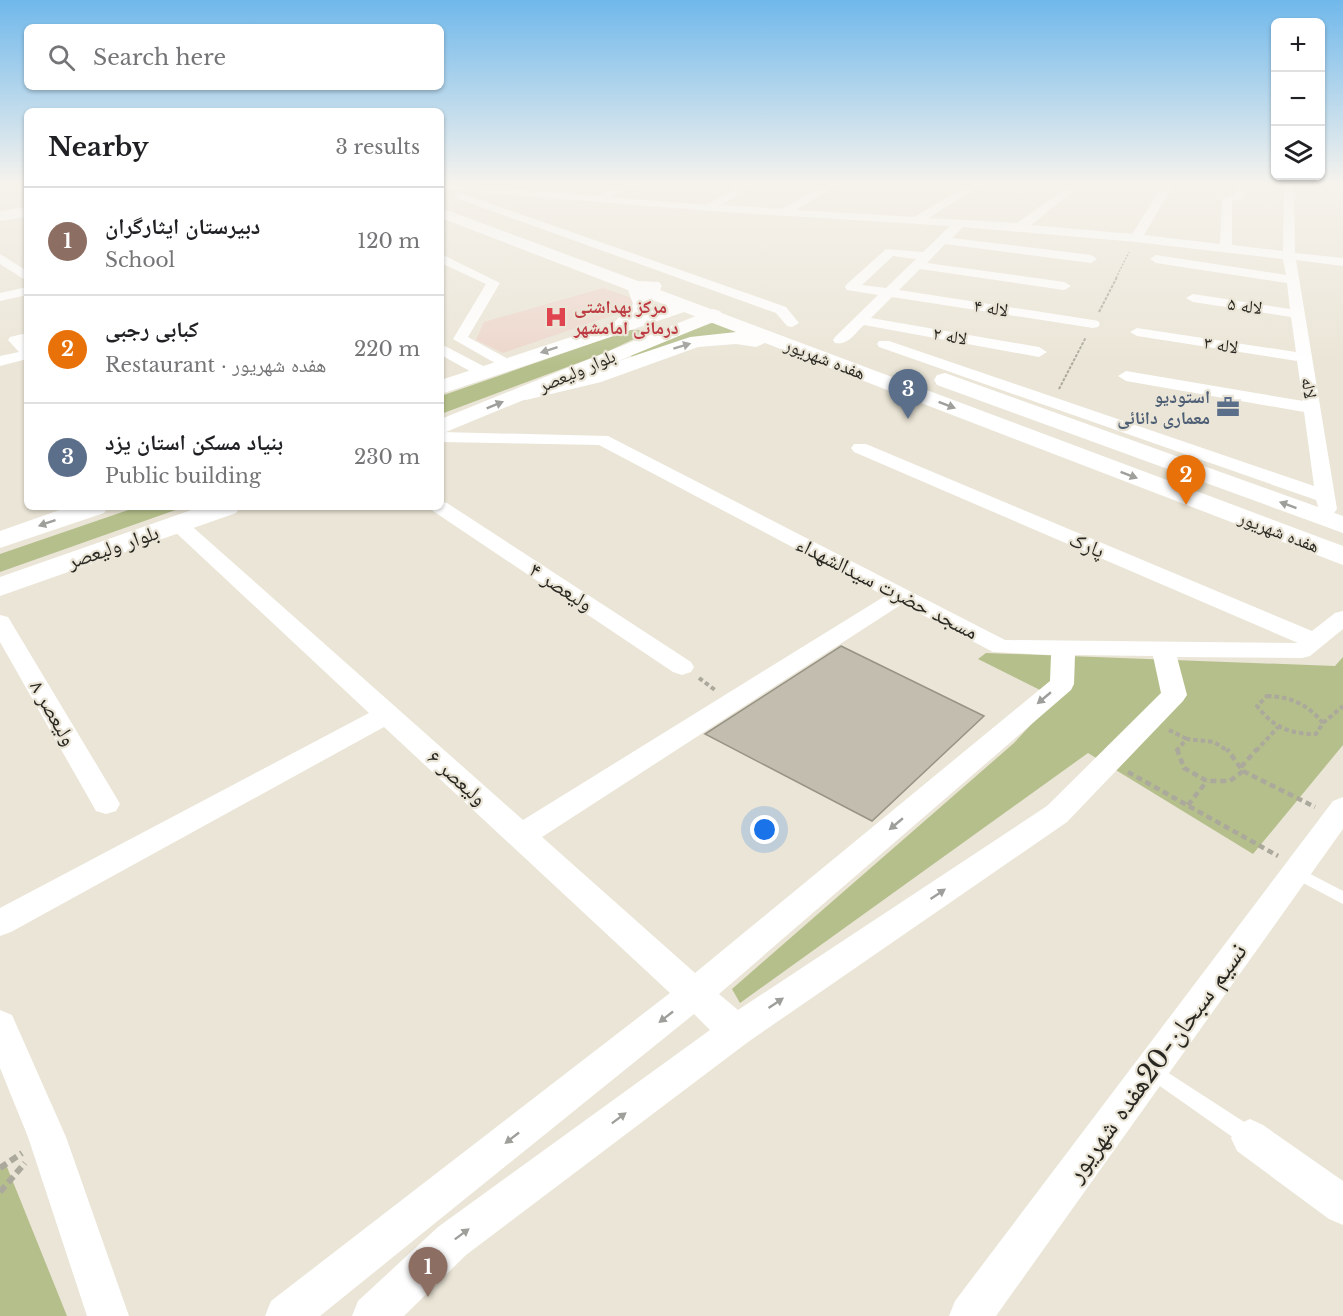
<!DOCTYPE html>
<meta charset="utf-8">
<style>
body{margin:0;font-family:"Libre Baskerville","Noto Naskh Arabic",serif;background:#f6f6f6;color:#202124}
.controls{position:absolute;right:18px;top:18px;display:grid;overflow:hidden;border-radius:9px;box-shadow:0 2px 4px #0004}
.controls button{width:54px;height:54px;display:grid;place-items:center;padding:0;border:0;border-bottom:2px solid #e0e0e0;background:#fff;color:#202124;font:30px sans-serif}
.you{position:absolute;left:765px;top:830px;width:21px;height:21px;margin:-15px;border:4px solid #fff;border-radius:50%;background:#1a73e8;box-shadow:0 0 0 9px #1a73e833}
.badge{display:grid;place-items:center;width:39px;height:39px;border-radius:50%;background:#9a3ba4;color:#fff;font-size:20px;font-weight:700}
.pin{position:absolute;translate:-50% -50px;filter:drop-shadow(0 2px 3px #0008)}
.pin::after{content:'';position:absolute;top:32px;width:21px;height:18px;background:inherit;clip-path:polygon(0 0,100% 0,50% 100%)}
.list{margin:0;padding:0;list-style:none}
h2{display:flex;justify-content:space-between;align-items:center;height:78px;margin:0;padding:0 24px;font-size:26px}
h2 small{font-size:20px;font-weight:400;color:#757577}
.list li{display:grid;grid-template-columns:39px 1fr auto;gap:18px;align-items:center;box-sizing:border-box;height:108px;padding:0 24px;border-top:2px solid #e0e0e0}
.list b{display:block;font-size:22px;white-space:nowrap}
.list p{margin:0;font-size:20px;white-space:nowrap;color:#757577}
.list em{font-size:20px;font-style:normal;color:#757577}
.icon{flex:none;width:33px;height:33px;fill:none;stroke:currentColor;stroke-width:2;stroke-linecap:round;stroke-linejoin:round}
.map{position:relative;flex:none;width:1343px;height:1316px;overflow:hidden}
.search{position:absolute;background:#fff;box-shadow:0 2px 4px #0004;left:24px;top:24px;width:420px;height:66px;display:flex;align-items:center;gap:15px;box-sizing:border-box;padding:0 21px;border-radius:9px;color:#757577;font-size:22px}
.panel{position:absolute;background:#fff;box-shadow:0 2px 4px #0004;left:24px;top:108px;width:420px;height:402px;border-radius:9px}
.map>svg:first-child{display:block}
.medical{fill:#edd6cb}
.green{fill:#b5bf8b}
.building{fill:#c2bdaf;stroke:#979385;stroke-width:1.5}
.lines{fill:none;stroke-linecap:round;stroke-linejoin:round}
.path-far4{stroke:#aba89c;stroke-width:1.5;stroke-dasharray:2 1.5;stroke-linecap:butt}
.path-far3{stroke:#aba89c;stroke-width:2;stroke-dasharray:3 1.5;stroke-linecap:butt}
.path-far2{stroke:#aba89c;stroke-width:4;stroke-dasharray:4.5 3;stroke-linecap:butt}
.path-far1{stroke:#aba89c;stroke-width:4.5;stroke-dasharray:6 4;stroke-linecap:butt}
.path{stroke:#aba89c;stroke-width:6;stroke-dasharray:8 4.5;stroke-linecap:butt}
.lane{fill:#fff;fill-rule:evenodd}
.street{fill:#fff;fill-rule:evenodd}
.secondary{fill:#fff;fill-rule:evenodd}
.primary{fill:#fff;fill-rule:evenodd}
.oneway{fill:#9e9e9b}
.labels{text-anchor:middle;stroke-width:4.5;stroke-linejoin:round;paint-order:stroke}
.far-street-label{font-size:18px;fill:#282721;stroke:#eae5d6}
.far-health-label{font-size:18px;font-weight:bold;fill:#be3a42;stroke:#eae5d6;text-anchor:start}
.far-service-label{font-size:18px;font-weight:bold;fill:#4e5e75;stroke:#eae5d6;text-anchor:end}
.street-label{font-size:21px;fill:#282721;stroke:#eae5d6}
.near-street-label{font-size:26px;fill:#282721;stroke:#eae5d6}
</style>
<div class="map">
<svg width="1343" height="1316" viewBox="0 0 1343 1316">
<rect width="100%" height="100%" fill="#eae5d6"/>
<path class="medical" d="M603 288 629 297 634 304 625 311 503 353 476 340 484 322Z"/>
<path class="green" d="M717 321 746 335 632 357 629 354Z
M630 330H643L645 334 602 354 441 414V396Z
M137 507H184L0 572V554Z
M986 653 1335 666 1343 657V745L1253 854 1088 753 740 1003 732 989 1014 743 1056 698 978 659Z
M5 1162 67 1316H0V1165Z"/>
<path class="building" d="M841 646 984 716 872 821 705 734Z"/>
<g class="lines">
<path class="path-far4" d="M1116 278 1129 252"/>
<path class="path-far3" d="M1099 312 1117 277
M1059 389 1086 337"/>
<path class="path-far2" d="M699 678 715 690
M1267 696C1292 697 1307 704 1323 723L1316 734C1289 734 1273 727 1257 706Z
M1323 723 1343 706
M1169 730 1187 739
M1176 751 1187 739 1214 742 1228 751
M1256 751 1278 727"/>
<path class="path-far1" d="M1177 749 1184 768 1207 781H1230L1243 771 1227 749
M1241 767 1257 749
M1243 771 1315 807
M1128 772 1278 856
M1188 805 1207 781"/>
<path class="path" d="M0 1168 22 1153
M0 1192 25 1163"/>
<path class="lane" d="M1295 866 1343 891V904L1290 876 1287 872 1290 868Z
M1153 1063 1255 1129 1257 1136 1255 1143 1248 1145 1241 1143 1147 1077 1144 1071 1147 1065Z"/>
<path class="street" d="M631 182H645L609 197 707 205 745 182H757L721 205 782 209 830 182H842L796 210 914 217 974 182H986L929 218 1017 223 1074 182H1085L1031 225 1132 234 1165 182H1175L1144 235 1220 244 1222 199 1234 195 1238 182H1248L1243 199 1232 201V245L1283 251 1284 182H1294L1295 253 1343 258V266L1296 260 1337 509 1334 513H1320L1316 500 879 347 877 344 879 341H889L1314 486 1304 412 1126 381 1118 376 1126 371 1303 401 1297 361 1137 336 1130 332 1137 328 1296 352 1291 317 1193 302 1186 298 1193 294 1290 309 1287 283 1156 263 1150 259 1156 255 1286 275 1283 259 1136 242 963 227 952 238 1091 255 1097 259 1091 263 945 244 927 263 1064 282 1071 286 1064 290 920 269 899 290 1093 320 1098 321 1100 324 1098 327 1093 328 892 297 871 318 1039 347 1047 352 1039 357 864 325C855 333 848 346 835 343L833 340 835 337 878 295 847 290 845 287 847 284 886 249 923 252 950 226 709 211 441 189V183L596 196ZM893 256 916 259 886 288 862 285Z
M460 193 786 307 799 323 792 327 787 326 776 313 456 198 455 196Z
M0 254 27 271V281L0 264Z
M441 254 500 283 468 337 512 361 515 364 512 367H502L453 339 486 284 441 263Z
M27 287V295L0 301V293Z
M27 333V359L0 366V356L19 352 8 340 10 337Z
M441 344 489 369 491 372 489 375H477L441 355Z
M441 432 608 436 1005 640 1298 643 854 452 851 448 854 444H866L1312 631 1335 613 1343 611V629L1310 656 1302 658 1177 657 1187 695 1183 701 1067 822 748 1042 466 1255 404 1316H352L358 1301 438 1227 710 1030 694 1014 320 1316H265L271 1301 670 993 384 727 11 932 0 936V908L369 713 172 529 169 525 172 521H186L523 820 885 596 599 445 441 442ZM902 604 993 652 1051 655 1050 681 695 973 542 837ZM1075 655 1153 656 1161 693 1047 806 738 1010 719 994 1071 690 1074 684Z
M441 501 447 503 691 662 694 667 691 672 682 675 673 672 433 511 430 507H441Z
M0 615 8 617 116 797 120 804 116 811 106 814 96 811 0 642Z
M1343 797V829L996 1316H949L955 1301 1333 801Z
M0 1010 12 1015 66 1137 129 1316H87L28 1137 0 1068Z
M1250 1119 1263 1125 1343 1181V1225L1329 1219 1237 1151 1231 1138 1237 1125Z"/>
<path class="secondary" d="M27 207V217L0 221V211Z
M683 300 690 302 693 306 690 310 441 394V380Z
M713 309 720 311 723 315 720 319 441 434V419Z
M68 507H108L104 513 0 548V531Z
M200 507H240L236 513 0 596V577Z"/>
<path class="primary" d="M441 208 638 281 659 282 662 286 660 290 1343 546V565L765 343 756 347 736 344 698 347 601 382 526 400 518 398 515 393 518 388 586 372 690 337 736 332 650 299 652 305 650 309 626 331H612L609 327 633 304 628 290 441 218Z
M945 373 1343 516V533L937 385 934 380 937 375Z"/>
</g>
<defs><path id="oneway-solid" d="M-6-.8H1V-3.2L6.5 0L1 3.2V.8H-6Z" transform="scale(1.5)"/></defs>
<g class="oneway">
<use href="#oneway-solid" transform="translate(682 346) rotate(-17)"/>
<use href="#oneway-solid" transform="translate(549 350) rotate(162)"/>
<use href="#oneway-solid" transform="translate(495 405) rotate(-22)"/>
<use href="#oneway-solid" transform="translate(947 405) rotate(21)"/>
<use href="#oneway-solid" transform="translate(1129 475) rotate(21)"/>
<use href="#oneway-solid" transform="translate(1288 505) rotate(-160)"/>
<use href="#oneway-solid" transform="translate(47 523) rotate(161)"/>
<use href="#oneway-solid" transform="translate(1044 698) rotate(140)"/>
<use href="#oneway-solid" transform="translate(896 824) rotate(140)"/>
<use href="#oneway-solid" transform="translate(938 894) rotate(-34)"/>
<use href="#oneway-solid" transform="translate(776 1003) rotate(-34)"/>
<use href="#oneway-solid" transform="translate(666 1017) rotate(142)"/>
<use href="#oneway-solid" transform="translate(619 1118) rotate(-37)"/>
<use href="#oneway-solid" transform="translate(512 1138) rotate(142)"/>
<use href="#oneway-solid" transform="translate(462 1234) rotate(-37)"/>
</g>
<linearGradient id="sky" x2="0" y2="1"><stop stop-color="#70b8eb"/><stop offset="0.5" stop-color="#f6f3ed"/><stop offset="1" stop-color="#f6f3ed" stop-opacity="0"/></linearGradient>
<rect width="1343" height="366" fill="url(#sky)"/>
<defs>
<g id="hospital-bare" transform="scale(1.8)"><path d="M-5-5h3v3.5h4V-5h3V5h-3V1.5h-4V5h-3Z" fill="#e0444e" stroke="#eae5d6" stroke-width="2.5" paint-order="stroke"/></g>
<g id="office-bare" transform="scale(1.8)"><path d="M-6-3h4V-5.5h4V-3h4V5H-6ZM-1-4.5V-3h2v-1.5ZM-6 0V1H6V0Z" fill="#5c6f8a" stroke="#eae5d6" stroke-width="2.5" paint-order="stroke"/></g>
</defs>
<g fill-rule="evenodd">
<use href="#hospital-bare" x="556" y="317"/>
<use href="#office-bare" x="1228" y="407"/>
</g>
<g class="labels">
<g class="far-street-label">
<text transform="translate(1245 306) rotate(8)" y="6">لاله ۵</text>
<text transform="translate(991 308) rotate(9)" y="6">لاله ۴</text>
<text transform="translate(950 336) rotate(10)" y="6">لاله ۲</text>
<text transform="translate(1221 345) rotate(9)" y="6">لاله ۳</text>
<text transform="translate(825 359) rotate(21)" y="6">هفده شهریور</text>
<text transform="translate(577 371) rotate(-23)" y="6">بلوار ولیعصر</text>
<text transform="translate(1309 388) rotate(81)" y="6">لاله</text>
<text transform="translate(1279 532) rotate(21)" y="6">هفده شهریور</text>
</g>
<g class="far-health-label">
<text x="574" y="313">مرکز بهداشتی<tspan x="574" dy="21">درمانی امامشهر</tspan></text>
</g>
<g class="far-service-label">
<text x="1210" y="403">استودیو<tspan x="1210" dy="21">معماری دانائی</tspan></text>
</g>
<g class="street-label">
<text transform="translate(1087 545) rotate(23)" y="7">پارک</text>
<text transform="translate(113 547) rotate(-19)" y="7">بلوار ولیعصر</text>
<text transform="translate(561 587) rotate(33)" y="7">ولیعصر ۴</text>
<text transform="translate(887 588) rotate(27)" y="7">مسجد حضرت سیدالشهداء</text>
<text transform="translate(53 713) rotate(60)" y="7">ولیعصر ۸</text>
<text transform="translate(457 778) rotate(42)" y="7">ولیعصر ۶</text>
</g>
<g class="near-street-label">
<text transform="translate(1156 1062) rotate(-54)" y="9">نسیم سبحان-20هفده شهریور</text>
</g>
</g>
</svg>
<div class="controls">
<button>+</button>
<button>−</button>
<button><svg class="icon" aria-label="layers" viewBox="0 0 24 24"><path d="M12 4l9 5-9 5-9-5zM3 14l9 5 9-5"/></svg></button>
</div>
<div class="you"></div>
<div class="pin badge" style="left:428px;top:1297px;background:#8d6e63">1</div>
<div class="pin badge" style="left:1186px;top:505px;background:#e8710a">2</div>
<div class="pin badge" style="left:908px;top:419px;background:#5c6f8a">3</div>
<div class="search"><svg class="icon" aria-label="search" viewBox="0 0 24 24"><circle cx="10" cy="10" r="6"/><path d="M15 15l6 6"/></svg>Search here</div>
<section class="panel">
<h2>Nearby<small>3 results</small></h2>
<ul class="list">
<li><span class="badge" style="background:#8d6e63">1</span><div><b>دبیرستان ایثارگران</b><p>School</p></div><em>120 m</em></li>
<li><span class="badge" style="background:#e8710a">2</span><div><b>کبابی رجبی</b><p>Restaurant · هفده شهریور</p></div><em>220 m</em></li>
<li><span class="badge" style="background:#5c6f8a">3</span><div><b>بنیاد مسکن استان یزد</b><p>Public building</p></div><em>230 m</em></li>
</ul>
</section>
</div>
